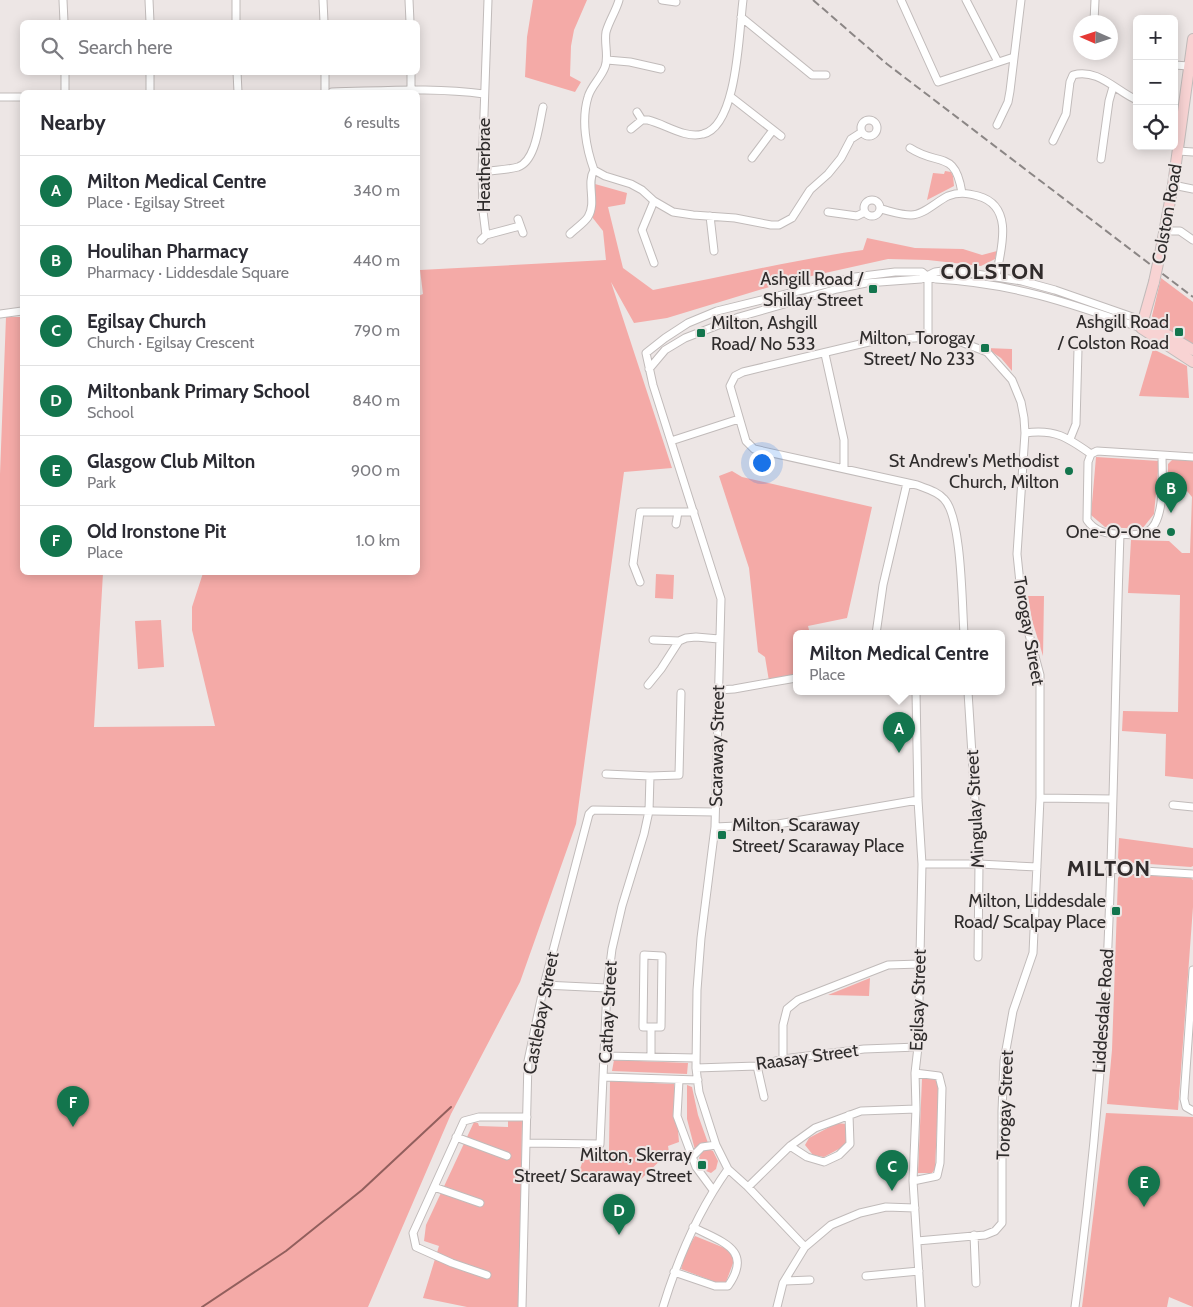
<!DOCTYPE html>
<meta charset="utf-8">
<style>
body{margin:0;font-family:Cabin,sans-serif;background:#f2f2f3;color:#2b2b33}
.controls{position:absolute;right:15px;top:15px;display:grid;overflow:hidden;border-radius:8px;box-shadow:0 2px 12px #0003}
.controls button{width:45px;height:45px;display:grid;place-items:center;padding:0;border:0;border-bottom:1px solid #e1e1e2;background:#fff;color:#2b2b33;font:25px sans-serif}
.compass{position:absolute;left:1073px;top:15px;width:45px;height:45px;border-radius:50%;background:#fff;box-shadow:0 2px 12px #0003;rotate:273deg}
.you{position:absolute;left:761px;top:462px;width:18px;height:18px;margin:-12px;border:4px solid #fff;border-radius:50%;background:#1a73e8;box-shadow:0 0 0 8px #1a73e833}
.badge{display:grid;place-items:center;width:32px;height:32px;border-radius:50%;background:#13754d;color:#fff;font-size:16px;font-weight:700}
.pin{position:absolute;translate:-50% -41px;filter:drop-shadow(0 1px 2px #0008)}
.pin::after{content:'';position:absolute;top:26px;width:18px;height:15px;background:inherit;clip-path:polygon(0 0,100% 0,50% 100%)}
.popup{position:absolute;left:793px;top:630px;width:212px;height:65px;box-sizing:border-box;display:grid;place-content:center;border-radius:8px;background:#fff;filter:drop-shadow(0 1px 4px #0005);font-size:16px;white-space:nowrap;color:#7c7c81}
.popup b{font-size:19px;color:#2b2b33}
.popup::after{content:'';position:absolute;left:50%;top:100%;margin-left:-10px;border:10px solid transparent;border-top-color:#fff}
.list{margin:0;padding:0;list-style:none}
h2{display:flex;justify-content:space-between;align-items:center;height:65px;margin:0;padding:0 20px;font-size:21px}
h2 small{font-size:16px;font-weight:400;color:#7c7c81}
.list li{display:grid;grid-template-columns:32px 1fr auto;gap:15px;align-items:center;box-sizing:border-box;height:70px;padding:0 20px;border-top:1px solid #e1e1e2}
.list b{display:block;font-size:19px;white-space:nowrap}
.list p{margin:0;font-size:16px;white-space:nowrap;color:#7c7c81}
.list em{font-size:16px;font-style:normal;color:#7c7c81}
.icon{flex:none;width:28px;height:28px;fill:none;stroke:currentColor;stroke-width:2;stroke-linecap:round;stroke-linejoin:round}
.map{position:relative;flex:none;width:1193px;height:1307px;overflow:hidden}
.search{position:absolute;background:#fff;box-shadow:0 2px 12px #0003;left:20px;top:20px;width:400px;height:55px;display:flex;align-items:center;gap:12px;box-sizing:border-box;padding:0 18px;border-radius:8px;color:#7c7c81;font-size:19px}
.panel{position:absolute;background:#fff;box-shadow:0 2px 12px #0003;left:20px;top:90px;width:400px;height:485px;border-radius:8px}
.map>svg:first-child{display:block}
.green{fill:#f4aaa7}
.lines{fill:none;stroke-linecap:round;stroke-linejoin:round}
.stream{stroke:#925f5d;stroke-width:2}
.street-casing{stroke:#c1bbba;stroke-width:9}
.secondary-casing{stroke:#c1bbba;stroke-width:12}
.street{stroke:#fff;stroke-width:7}
.secondary{stroke:#f8d3d3;stroke-width:10}
.rail{stroke:#8b8685;stroke-width:2;stroke-dasharray:8 4;stroke-linecap:butt}
.secondary-bridge-casing{stroke:#c1bbba;stroke-width:12;stroke-linecap:butt}
.secondary-bridge{stroke:#f8d3d3;stroke-width:10}
.poi-dot{fill:#13754d;stroke:#ede6e5;stroke-width:2}
.labels{text-anchor:middle;stroke-width:4;stroke-linejoin:round;paint-order:stroke}
.street-label{font-size:18px;fill:#2f2c2c;stroke:#ede6e5}
.poi-label{font-size:18px;fill:#2f2c2c;stroke:#ede6e5;text-anchor:end}
.district-label{font-size:22px;font-weight:bold;letter-spacing:1px;fill:#302b2b;stroke:#ede6e5}
</style>
<div class="map">
<svg width="1193" height="1307" viewBox="0 0 1193 1307">
<rect width="100%" height="100%" fill="#ede6e5"/>
<path class="green" d="M533 0H587L574 30 571 46 570 76 581 82 575 92 525 77 527 37Z
M945 171 951 172 953 176 954 186 927 200 933 173 944 174Z
M595 184 627 193 625 204 608 207 623 268 653 290C723 277 792 260 863 250L867 238 915 248 963 249 982 255 997 251 995 259 981 266 928 260 888 259 789 281 667 318 634 323 611 282 672 468 624 472 576 824 520 982 451 1114 368 1307H0V474L6 317H22V572L103 573 94 727 215 726 192 630V607L203 573 418 572V296L423 294 420 270 606 260 603 231 592 217Z
M1161 278 1193 302V345L1154 320 1152 316Z
M986 348 1012 349V371L1001 358Z
M1153 349 1187 366 1189 398 1139 396Z
M1096 457 1159 461 1154 514 1142 529 1105 527 1091 515Z
M1173 459 1193 461V779L1165 776 1166 734 1122 731 1123 711 1178 712 1180 595 1128 593 1131 540 1169 541 1182 553H1190L1192 497 1187 491H1168V464Z
M732 471 742 477 872 507 847 618 808 626 810 634H796V675L769 681 765 657 758 652 749 568 719 476Z
M656 574 674 575 673 599 655 598Z
M1028 596H1044L1043 656 1032 620Z
M161 620 164 667 138 669 135 621Z
M1119 838 1193 848V866L1191 867 1121 862 1118 858Z
M1121 874 1191 878 1193 880V907L1178 1110 1107 1104 1112 1050 1118 878Z
M870 978 869 996 828 995Z
M614 1060 688 1063 687 1074 612 1071Z
M922 1079H934L939 1083 935 1169 932 1173H918Z
M610 1081 674 1084 679 1142 668 1146 669 1152 640 1180 580 1177 579 1172 583 1160 605 1157 609 1150Z
M687 1085 692 1087 698 1115 708 1143H700L695 1150 687 1119Z
M1106 1113 1193 1117V1307L1169 1297 1167 1307H1082Z
M522 1120 520 1307H467L423 1298 439 1246 424 1241 426 1225 474 1122 478 1123 479 1126 508 1127V1121Z
M837 1123 846 1124 848 1144 824 1157 813 1155 805 1145 809 1138Z
M706 1148 713 1151 718 1161 716 1169 711 1173 706 1171 699 1158 701 1153Z
M695 1236 727 1249 735 1258 726 1282H715L681 1269 685 1253Z"/>
<g class="lines">
<path class="stream" d="M202 1307 286 1251 362 1190 451 1107"/>
<g class="street-casing">
<path id="street" d="M63 0 64 22
M149 0 150 22
M236 0V22
M323 0 324 22
M409 0 410 22
M662 0 676 2
M901 0 938 82 1014 57
M966 0 998 62
M741 17 812 75H826
M1094 22 1095 0
M607 60 630 62 661 69
M1174 65 1189 66
M65 72V92
M150 72V92
M237 72 238 92
M325 72V92
M411 72V92
M332 92C383 91 434 87 484 94
M0 97H22
M731 97 781 136
M637 112 642 120
M861 128a8 8 0 1 1 16 0a8 8 0 1 1-16 0Z
M997 125 1008 102 1010 91 1021 0
M631 129 642 120H648C665 124 685 139 703 134 738 126 739 29 743 0
M1053 141 1066 114 1070 82 1073 75C1098 68 1116 91 1137 100
M910 148C939 167 955 149 962 193
M1178 151 1193 152
M752 158 773 130
M1101 159 1109 101 1113 87
M594 170 605 176 631 184 642 190 654 201 673 212 693 215 735 218 771 225H779L792 218 810 190 828 174 841 158 851 139 862 132
M594 170C586 148 581 120 588 97 591 86 601 78 605 67 609 56 604 44 606 32 609 21 616 11 619 0
M482 172C494 170 507 170 518 167 536 161 539 124 543 107
M1173 185 1193 189
M864 208a8 8 0 1 1 16 0a8 8 0 1 1-16 0Z
M654 201 642 230 654 263
M881 209C890 211 901 215 911 215 924 215 937 201 948 196 959 192 967 193 978 196 1015 206 1001 250 996 276
M828 212 857 216 865 212
M710 216 714 251
M518 219 523 233
M1164 231H1180L1193 240
M570 234C575 229 584 223 588 217 597 202 586 184 594 170
M486 235 483 211 482 172 488 0
M481 240 486 235 520 226
M0 314 22 311
M928 337V277
M825 354 844 440V468
M649 369 665 350 685 338 739 317 837 289 866 283 921 279 935 272 950 270 1022 281 1055 290 1144 321
M1025 433C1055 429 1067 437 1091 454
M1070 439 1076 424 1078 349
M671 441 739 419
M1097 451 1162 455C1162 474 1166 522 1147 532 1140 535 1129 535 1121 534 1107 534 1095 532 1087 520L1088 462 1091 454Z
M1162 455 1193 457
M676 524 678 512
M640 582 633 564 640 512H694
M876 634 883 585 907 483
M653 640 679 641
M648 685 661 669 679 641 686 638 696 637 719 639
M718 690 734 689 796 678
M916 692 918 800 922 864 918 1047 915 1073 916 1109 913 1181 921 1307
M968 692 979 864 978 957
M606 774 650 776
M1040 798 1112 799
M1173 805 1193 807
M715 827 778 824 918 800
M922 864H979L1037 867
M1110 869 1193 874
M1193 970 1184 1099 1186 1107 1193 1111
M544 985 607 988
M605 1056 696 1058
M651 1057V1027H643L644 955 662 956 661 1027H651
M783 1059V1025L787 1009 798 1000 888 965 920 964
M757 1066 764 1097
M696 1068 757 1066 783 1059 864 1049 918 1047
M604 1077 698 1080
M679 1080 677 1116 696 1167 713 1190
M456 1137 507 1156
M527 1143 600 1144 607 988 612 949 622 906 644 834 649 811 650 776 679 775 681 693
M790 1146 807 1157 824 1162 839 1155 850 1144 849 1115
M692 1157 702 1147 716 1145
M913 1181 937 1176 940 1163 942 1088 939 1076 915 1073
M434 1187 480 1203
M748 1187 790 1146 815 1128 861 1111 916 1109
M974 1235 976 1283
M917 1241 985 1235 995 1231 1002 1223V1111L1004 1061 1013 1011 1033 953 1040 798V675L1023 612 1017 554 1025 433 1024 418 1021 402 1012 380 987 352 961 342 928 337 873 341 743 372 735 376 730 386 746 441 754 449 917 485C927 489 937 491 944 499 962 517 962 606 964 634
M805 1247 748 1187 728 1169 716 1145 699 1092 696 1068 697 990 701 938 715 827 721 599 653 385 646 353 665 338 688 323 717 311 855 277 895 272H922L928 277 936 279C1012 283 1070 303 1141 328
M674 1272 715 1286H728C754 1249 721 1242 693 1227
M487 1275 452 1263 416 1247 413 1233 464 1121 479 1117H527
M866 1276 919 1271
M785 1281 810 1280
M522 1307 528 1061 544 985 589 814 593 810 715 812
M663 1307C678 1258 698 1211 728 1169
M777 1307 783 1283 805 1247 831 1225 860 1213 886 1207 915 1208
M1075 1307C1090 1194 1101 1080 1107 966 1114 822 1115 678 1120 534"/>
</g>
<g class="secondary-casing">
<path id="secondary" d="M1160 254 1173 185 1193 39
M1154 282 1141 328 1193 362
M1144 321 1193 350"/>
</g>
<use href="#street" class="street"/>
<use href="#secondary" class="secondary"/>
<path class="rail" d="M813 0 887 64 1193 297"/>
<g class="secondary-bridge-casing">
<path id="secondary-bridge" d="M1154 282 1160 254"/>
</g>
<use href="#secondary-bridge" class="secondary-bridge"/>
</g>
<g class="poi-dot">
<rect x="868" y="284" width="10" height="10" rx="2.5"/>
<rect x="1174" y="327" width="10" height="10" rx="2.5"/>
<rect x="696" y="328" width="10" height="10" rx="2.5"/>
<rect x="980" y="343" width="10" height="10" rx="2.5"/>
<circle cx="1069" cy="471" r="5"/>
<circle cx="1171" cy="532" r="5"/>
<rect x="717" y="830" width="10" height="10" rx="2.5"/>
<rect x="1111" y="906" width="10" height="10" rx="2.5"/>
<rect x="697" y="1160" width="10" height="10" rx="2.5"/>
</g>
<g class="labels">
<g class="street-label">
<text transform="translate(484 165) rotate(-90)" y="6">Heatherbrae</text>
<text transform="translate(1167 214) rotate(-80)" y="6">Colston Road</text>
<text transform="translate(1029 631) rotate(80)" y="6">Torogay Street</text>
<text transform="translate(717 746) rotate(-89)" y="6">Scaraway Street</text>
<text transform="translate(975 809) rotate(-93)" y="6">Mingulay Street</text>
<text transform="translate(918 1000) rotate(-88)" y="6">Egilsay Street</text>
<text transform="translate(1103 1011) rotate(-86)" y="6">Liddesdale Road</text>
<text transform="translate(608 1012) rotate(-87)" y="6">Cathay Street</text>
<text transform="translate(541 1013) rotate(-79)" y="6">Castlebay Street</text>
<text transform="translate(807 1057) rotate(-8)" y="6">Raasay Street</text>
<text transform="translate(1005 1105) rotate(-88)" y="6">Torogay Street</text>
</g>
<g class="poi-label">
<text x="863" y="285">Ashgill Road /<tspan x="863" dy="21">Shillay Street</tspan></text>
<text x="1169" y="328">Ashgill Road<tspan x="1169" dy="21">/ Colston Road</tspan></text>
<text x="711" y="329" text-anchor="start">Milton, Ashgill<tspan x="711" dy="21">Road/ No 533</tspan></text>
<text x="975" y="344">Milton, Torogay<tspan x="975" dy="21">Street/ No 233</tspan></text>
<text x="1059" y="467">St Andrew's Methodist<tspan x="1059" dy="21">Church, Milton</tspan></text>
<text x="1161" y="538">One-O-One</text>
<text x="732" y="831" text-anchor="start">Milton, Scaraway<tspan x="732" dy="21">Street/ Scaraway Place</tspan></text>
<text x="1106" y="907">Milton, Liddesdale<tspan x="1106" dy="21">Road/ Scalpay Place</tspan></text>
<text x="692" y="1161">Milton, Skerray<tspan x="692" dy="21">Street/ Scaraway Street</tspan></text>
</g>
<g class="district-label">
<text x="993" y="279">COLSTON</text>
<text x="1109" y="876">MILTON</text>
</g>
</g>
</svg>
<div class="controls">
<button>+</button>
<button>−</button>
<button><svg class="icon" aria-label="locate" viewBox="0 0 24 24"><circle cx="12" cy="12" r="6"/><path d="M12 2v4M12 18v4M2 12h4M18 12h4"/></svg></button>
</div>
<svg class="compass" viewBox="-18 -18 36 36"><path d="M0-13l5 13h-10z" fill="#e53935"/><path d="M0 13l5-13h-10z" fill="#7c7c81"/></svg>
<div class="you"></div>
<div class="pin badge" style="left:899px;top:753px">A</div>
<div class="popup"><b>Milton Medical Centre</b>Place</div>
<div class="pin badge" style="left:1171px;top:513px">B</div>
<div class="pin badge" style="left:892px;top:1191px">C</div>
<div class="pin badge" style="left:619px;top:1235px">D</div>
<div class="pin badge" style="left:1144px;top:1207px">E</div>
<div class="pin badge" style="left:73px;top:1127px">F</div>
<div class="search"><svg class="icon" aria-label="search" viewBox="0 0 24 24"><circle cx="10" cy="10" r="6"/><path d="M15 15l6 6"/></svg>Search here</div>
<section class="panel">
<h2>Nearby<small>6 results</small></h2>
<ul class="list">
<li><span class="badge">A</span><div><b>Milton Medical Centre</b><p>Place · Egilsay Street</p></div><em>340 m</em></li>
<li><span class="badge">B</span><div><b>Houlihan Pharmacy</b><p>Pharmacy · Liddesdale Square</p></div><em>440 m</em></li>
<li><span class="badge">C</span><div><b>Egilsay Church</b><p>Church · Egilsay Crescent</p></div><em>790 m</em></li>
<li><span class="badge">D</span><div><b>Miltonbank Primary School</b><p>School</p></div><em>840 m</em></li>
<li><span class="badge">E</span><div><b>Glasgow Club Milton</b><p>Park</p></div><em>900 m</em></li>
<li><span class="badge">F</span><div><b>Old Ironstone Pit</b><p>Place</p></div><em>1.0 km</em></li>
</ul>
</section>
</div>
